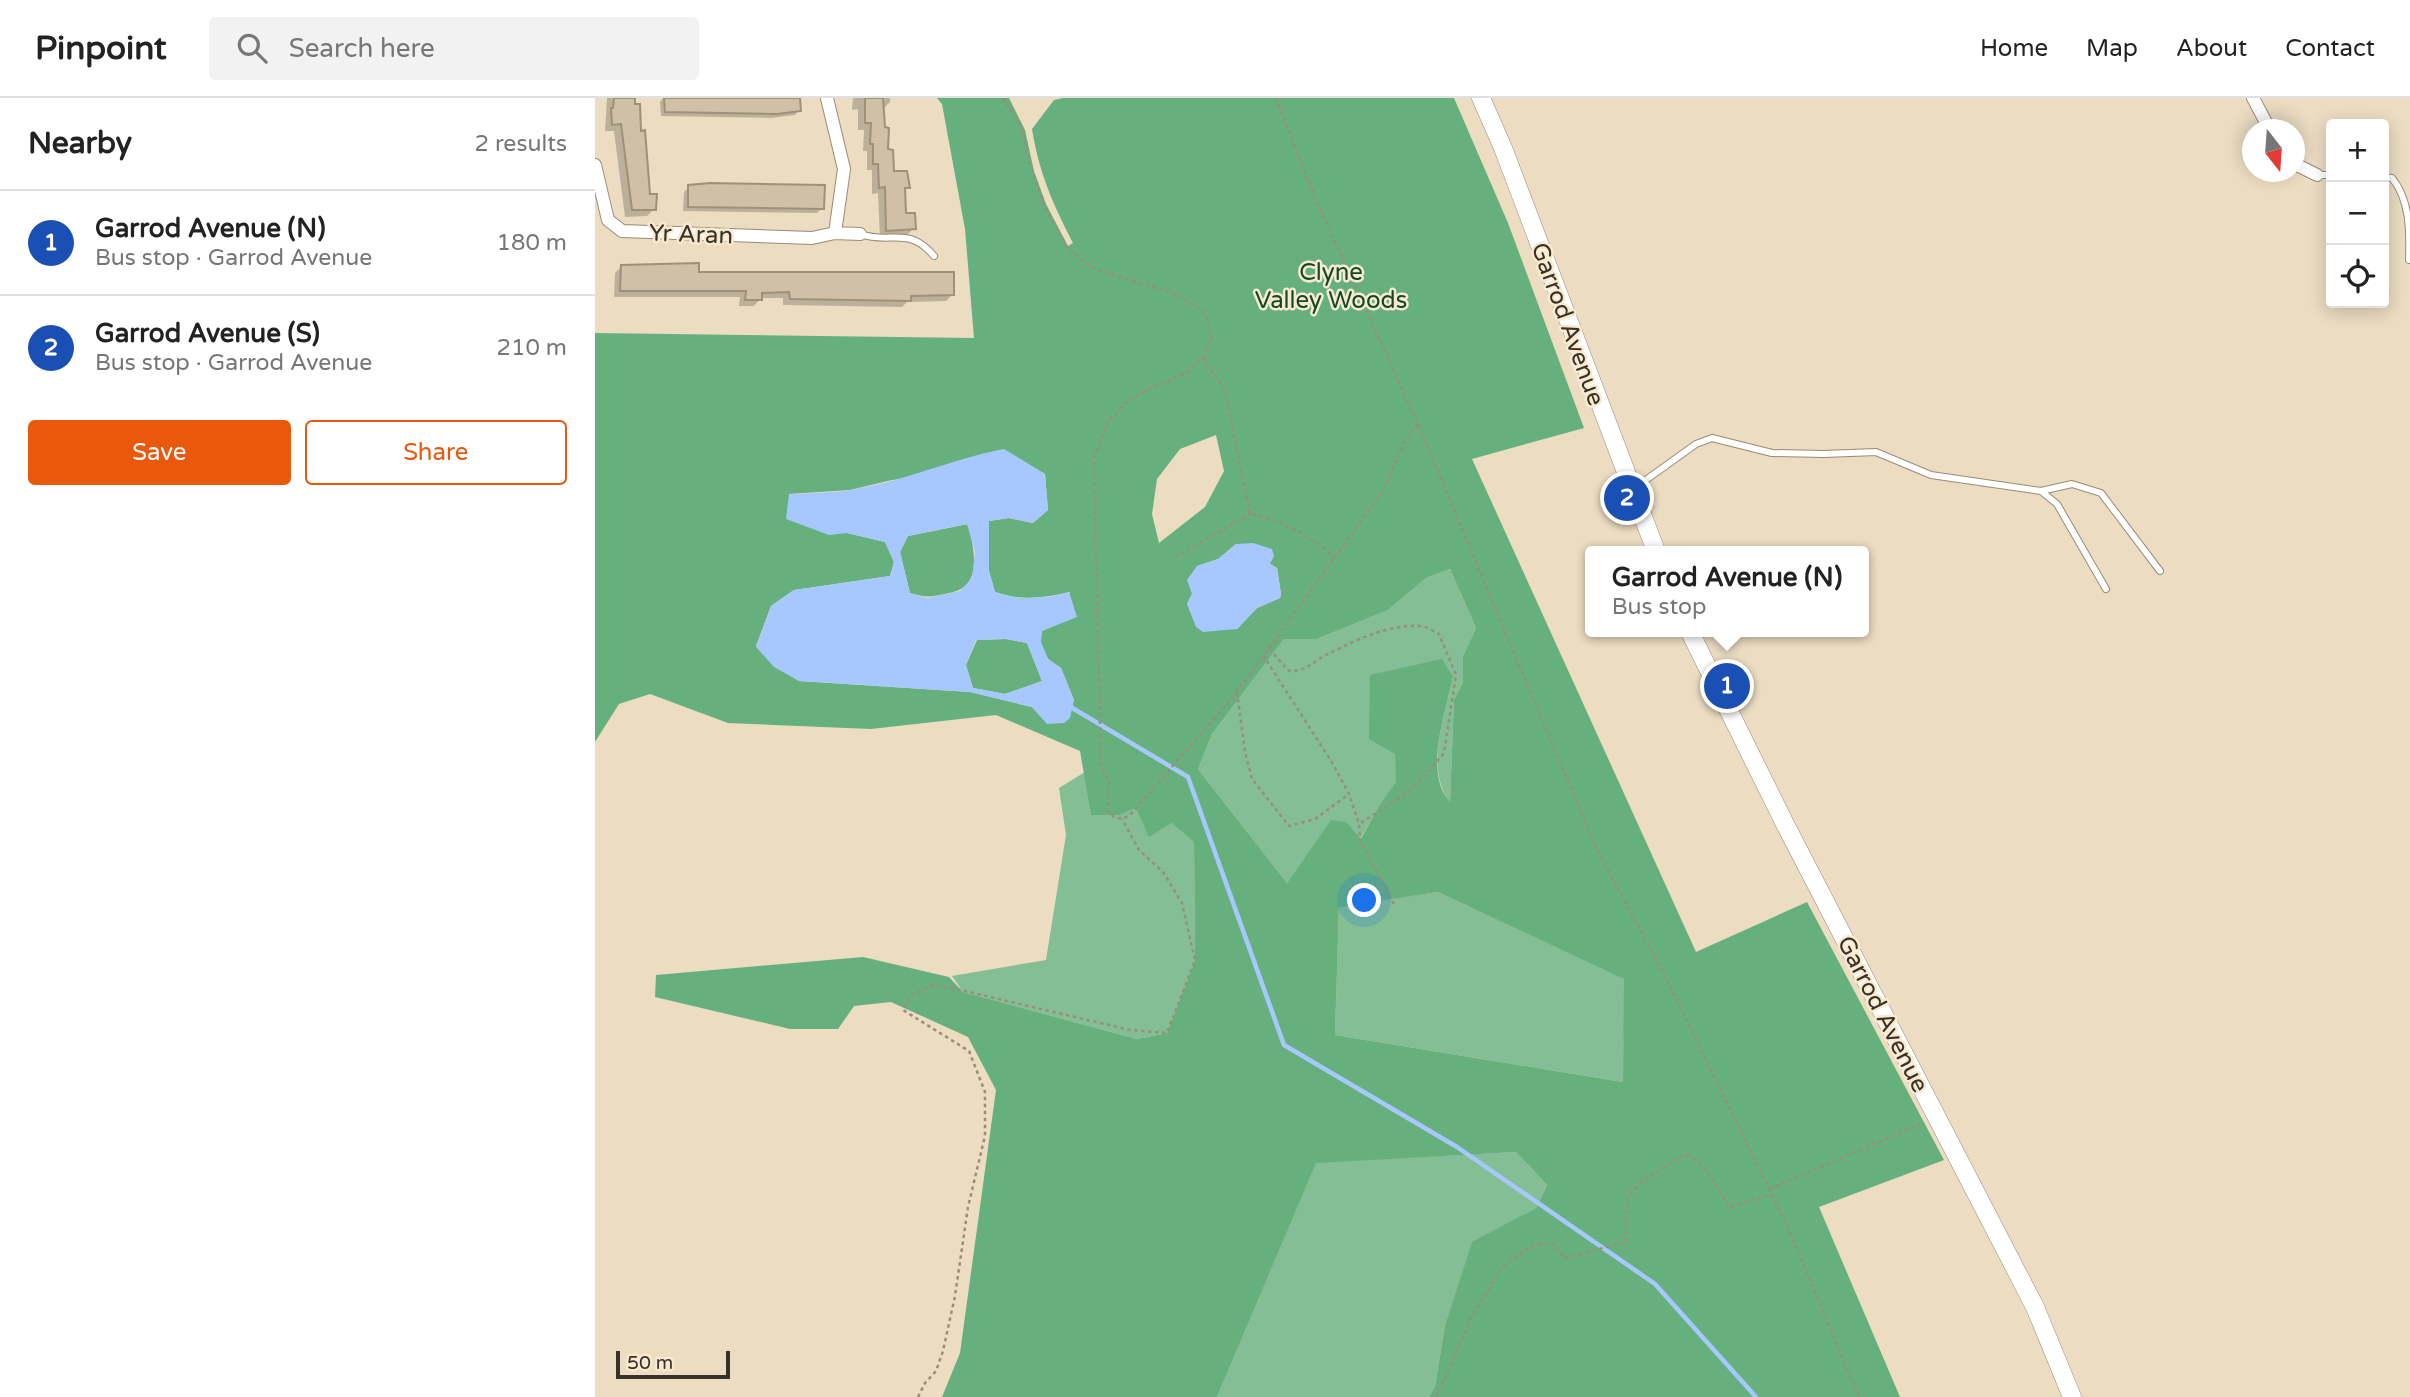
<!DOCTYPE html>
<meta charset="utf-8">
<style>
body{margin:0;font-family:"Varela Round",sans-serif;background:#f2f2f2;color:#222}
.controls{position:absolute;right:21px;top:21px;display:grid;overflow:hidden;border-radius:7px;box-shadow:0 4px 18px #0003}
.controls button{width:63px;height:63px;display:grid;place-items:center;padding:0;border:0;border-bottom:2px solid #e0e0e0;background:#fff;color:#222;font:35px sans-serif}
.compass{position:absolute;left:1647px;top:21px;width:63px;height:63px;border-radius:50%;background:#fff;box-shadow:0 4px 18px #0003;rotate:163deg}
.scale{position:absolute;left:21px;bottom:18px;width:114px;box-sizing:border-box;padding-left:7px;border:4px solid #373127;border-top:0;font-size:19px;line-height:24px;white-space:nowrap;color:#373127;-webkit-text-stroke:5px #f9eacf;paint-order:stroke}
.you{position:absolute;left:770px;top:803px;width:24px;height:24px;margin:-18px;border:5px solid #fff;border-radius:50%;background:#1a73e8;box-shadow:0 0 0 10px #1a73e833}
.badge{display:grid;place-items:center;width:46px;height:46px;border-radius:50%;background:#ea580c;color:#fff;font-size:23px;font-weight:700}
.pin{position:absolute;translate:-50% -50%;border:4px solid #fff;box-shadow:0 2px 7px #0006}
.popup{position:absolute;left:990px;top:448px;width:284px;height:91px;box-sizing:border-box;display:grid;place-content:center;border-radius:7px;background:#fff;filter:drop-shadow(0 2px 5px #0005);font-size:23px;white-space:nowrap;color:#767676}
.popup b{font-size:26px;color:#222}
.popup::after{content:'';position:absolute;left:50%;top:100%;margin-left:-14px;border:14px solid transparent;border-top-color:#fff}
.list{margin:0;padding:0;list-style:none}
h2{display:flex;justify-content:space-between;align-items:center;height:91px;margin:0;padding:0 28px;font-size:30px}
h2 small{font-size:23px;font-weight:400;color:#767676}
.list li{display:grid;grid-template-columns:46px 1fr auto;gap:21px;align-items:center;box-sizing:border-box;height:105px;padding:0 28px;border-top:2px solid #e0e0e0}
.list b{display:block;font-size:26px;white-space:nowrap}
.list p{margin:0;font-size:23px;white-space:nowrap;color:#767676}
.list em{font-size:23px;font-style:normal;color:#767676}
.actions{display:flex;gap:14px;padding:21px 28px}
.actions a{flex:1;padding:16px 0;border:2px solid #ea580c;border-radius:7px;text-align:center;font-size:24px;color:#ea580c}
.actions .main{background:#ea580c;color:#fff}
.icon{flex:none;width:38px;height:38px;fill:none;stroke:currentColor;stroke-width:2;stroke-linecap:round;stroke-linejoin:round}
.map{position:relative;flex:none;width:1815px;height:1299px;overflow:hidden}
header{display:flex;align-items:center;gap:42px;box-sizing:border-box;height:98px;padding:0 35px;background:#fff;border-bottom:2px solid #e0e0e0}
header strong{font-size:33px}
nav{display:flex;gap:38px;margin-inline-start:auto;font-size:24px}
.search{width:490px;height:63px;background:#f2f2f2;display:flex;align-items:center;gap:18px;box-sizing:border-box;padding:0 24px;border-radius:7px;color:#767676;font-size:26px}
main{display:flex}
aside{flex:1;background:#fff}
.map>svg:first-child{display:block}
.green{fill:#84be94}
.forest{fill:#66b07d;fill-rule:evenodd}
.water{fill:#a7c8fe;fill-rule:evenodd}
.shadow{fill:#0003}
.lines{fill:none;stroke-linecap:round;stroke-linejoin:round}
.stream{stroke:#a7c8fe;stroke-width:4.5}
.building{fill:#cfc0a7;stroke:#9f9179;stroke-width:2}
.lane-casing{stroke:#9a8c74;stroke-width:8}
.street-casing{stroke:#9a8c74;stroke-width:14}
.secondary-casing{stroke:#9a8c74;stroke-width:19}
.path{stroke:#998e7b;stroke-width:2.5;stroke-dasharray:3.5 3.5;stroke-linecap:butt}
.lane{stroke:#fff;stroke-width:6}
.street{stroke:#fff;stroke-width:12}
.secondary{stroke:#fff;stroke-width:18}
.labels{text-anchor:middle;stroke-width:5;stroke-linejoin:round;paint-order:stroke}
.street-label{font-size:24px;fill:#373127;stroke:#f9eacf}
.park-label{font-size:24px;fill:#114927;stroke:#f9eacf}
</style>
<header>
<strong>Pinpoint</strong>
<div class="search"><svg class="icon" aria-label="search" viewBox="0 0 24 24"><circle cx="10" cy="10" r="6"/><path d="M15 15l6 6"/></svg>Search here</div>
<nav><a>Home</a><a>Map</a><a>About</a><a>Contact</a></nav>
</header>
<main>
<aside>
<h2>Nearby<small>2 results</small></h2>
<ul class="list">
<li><span class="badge" style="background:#1a4fb4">1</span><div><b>Garrod Avenue (N)</b><p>Bus stop · Garrod Avenue</p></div><em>180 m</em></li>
<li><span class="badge" style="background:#1a4fb4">2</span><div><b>Garrod Avenue (S)</b><p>Bus stop · Garrod Avenue</p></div><em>210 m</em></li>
</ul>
<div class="actions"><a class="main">Save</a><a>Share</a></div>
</aside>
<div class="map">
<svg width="1815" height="1299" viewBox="0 0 1815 1299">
<rect width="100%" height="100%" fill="#ebdcc2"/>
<path class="green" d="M855 471 881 530 868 558V584L859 602 855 705C829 669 850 619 858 579L800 656 802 684 783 709 765 742 736 723 692 785 603 671 617 636 689 541H722L793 512 831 480Z
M490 674 496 717H525L541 710 576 725 599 744 600 862 572 935 542 941 368 894 357 878 451 862 471 737 464 690Z
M843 794 1030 881 1028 984 740 937 744 808Z
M921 1054 952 1087 941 1110 877 1145 850 1227 840 1288 834 1299H622L721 1064Z"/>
<path class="forest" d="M342 0H414L430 32 439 73 451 106 473 148 478 145C458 106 444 75 437 31L459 2 468 0H859L913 125 989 330 877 361 1101 854 1212 804 1349 1062 1224 1109 1305 1299H834L840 1288 850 1227 877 1144 941 1110 952 1087 921 1054 721 1065 622 1299H347L365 1255 401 992 373 939 296 904 259 908 243 931H195L60 899 61 877 268 859 354 879 368 894 542 941 572 935 600 862 599 744 576 725 554 739 541 710 525 717H496L485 653 401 617 276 631 133 625 55 596 24 606 0 644V235L379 240 370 131 347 6ZM621 337 629 373 610 409 564 445 557 416 562 381 585 351ZM432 366 450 376 453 412 438 425 414 420 394 423V473L400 494C425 503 450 500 475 494L460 527 447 533 445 544 453 561 466 570 479 602 453 626 437 609 375 594 204 583 161 548 176 508 199 492 295 478 299 464 290 444 252 435 194 396 255 392 297 382ZM641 446 682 470 686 496 685 500 662 510 642 531 592 506 597 496 602 468 623 461ZM855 471 881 530 868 558V584L859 602 855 704C828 675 851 614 858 579L847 561 775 577 774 641 800 656 801 684 783 709 766 741 751 724 736 722 692 785 603 671 617 636 689 541H722L793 512 831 480ZM843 794 1029 881 1028 984 740 937 744 809Z
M373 426C379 452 389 489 354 495 337 499 331 500 315 495L305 454 313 438Z
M411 541 432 545 447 583 410 596 378 590 371 567 382 542Z"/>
<path class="water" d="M409 351 450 376 453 412 438 425 414 420 394 423V473L400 494C424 503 450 501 474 494L482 519 447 533 446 544 453 561 466 570 479 602 475 620 469 625 452 626 437 609 375 594 204 583 179 569 161 549 176 508 199 492 295 478 299 464 290 444 252 435 234 437 191 421 194 396C214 395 235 395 255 392 307 384 357 361 409 351ZM372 426 380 454 377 480 365 493 332 500 315 495 305 454 313 438ZM411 541 432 545 447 583 410 596 378 590 371 567 381 542Z
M658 445 677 451 679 458 675 466 682 470 686 496 685 500 662 510 642 531 608 534 601 529 592 506 597 496 592 482 602 468 623 461 641 446Z"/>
<path class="shadow" d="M12 0H38L54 97 59 111 52 118 30 119 19 33H10Z
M68 0H204V12L200 17 176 20 66 18 65 4Z
M258 0H295V4L287 12 292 52 297 74 313 89 309 94 310 117 319 130 311 138 285 140 283 95 277 96V72H272V53H268L269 32H263V11L257 12Z
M94 89 227 110 222 115 88 113 89 94Z
M27 168 102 175 358 196 351 203 312 204 307 209 188 207V200H166L159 208H144L145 199H19L20 175Z"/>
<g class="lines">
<path class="stream" d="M474 608 593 679 689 947 862 1049 1060 1186 1161 1299"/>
</g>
<path class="building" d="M19 0H40V6H45L46 33 50 32 55 96H62L61 112H37L26 26 17 27 16 10H18Z
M69 0H205L206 13 182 16 70 14Z
M270 0H288L290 29 294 30 293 51 298 52 299 73H312L315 90H310L311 115H320L321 131 291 133 290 89 284 90 283 66H278V46H275L276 25H270Z
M115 85 230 87 229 111 93 109V87Z
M104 165V174H359V197L316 198V203L195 201 194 194 167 195V202H150L151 193H25L26 167Z"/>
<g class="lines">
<g class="lane-casing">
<path id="lane" d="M1722 77H1736
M1789 79 1797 80C1815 102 1815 133 1814 162
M265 136C296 147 313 127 339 158
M1041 389 1101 346 1117 340 1177 355 1229 356 1281 354 1336 377 1446 393 1462 406 1511 491
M1446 393 1477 386 1506 395 1565 473"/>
</g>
<g class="street-casing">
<path id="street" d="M1658 0 1675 32
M1700 66 1722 77
M0 67 13 122 27 133 217 140 240 135 249 71 232 0
M240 135 265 136"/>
</g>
<g class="secondary-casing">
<path id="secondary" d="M886 0 908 50 1061 453
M1095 534 1190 726 1440 1209 1477 1299"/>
</g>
<path class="path" d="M408 0 426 28 435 66 450 110 472 149 496 169 585 198 610 215 617 238 608 260 589 276 537 299 513 324 499 359 506 669 514 683 513 713 519 719 527 721 535 717 642 594 788 393 808 346 823 326
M681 0 720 100 823 326 1001 750 1067 872 1191 1125 1264 1299
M608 260 630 292 655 416C686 423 717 437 739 460
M580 459 655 416
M674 551 694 573C709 574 717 565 729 558 757 544 792 526 824 528 831 528 838 533 844 536L861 577 849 655 829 679 803 701 764 726
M668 557 738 666 754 696 764 726 765 742 799 806
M642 594 650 654 657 681 694 728 720 721 754 696
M1174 1091 1328 1025
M323 1299 330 1285 341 1273 348 1253 360 1198 373 1109 390 1038V994L374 953 308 912 315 898 340 886 535 932 572 935 600 862 587 805 568 774 544 752 527 721
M841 1299 876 1221 907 1169 939 1146 958 1145 970 1160 1031 1144 1032 1098 1049 1082 1090 1056C1111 1065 1122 1090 1135 1109L1177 1096"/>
<use href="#lane" class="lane"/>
<use href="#street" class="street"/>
<use href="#secondary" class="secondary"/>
</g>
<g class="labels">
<g class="street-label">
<text transform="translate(96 136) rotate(2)" y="8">Yr Aran</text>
<text transform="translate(973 226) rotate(70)" y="8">Garrod Avenue</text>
<text transform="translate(1288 916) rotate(63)" y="8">Garrod Avenue</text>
</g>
<g class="park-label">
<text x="736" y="182">Clyne<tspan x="736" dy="28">Valley Woods</tspan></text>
</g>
</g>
</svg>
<div class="controls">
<button>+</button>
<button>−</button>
<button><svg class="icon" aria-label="locate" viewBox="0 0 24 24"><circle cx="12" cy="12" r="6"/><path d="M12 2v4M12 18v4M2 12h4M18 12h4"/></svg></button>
</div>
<svg class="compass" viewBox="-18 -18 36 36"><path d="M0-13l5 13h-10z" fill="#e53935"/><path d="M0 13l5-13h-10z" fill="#767676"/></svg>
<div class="scale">50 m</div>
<div class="you"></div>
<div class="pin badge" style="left:1132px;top:588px;background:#1a4fb4">1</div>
<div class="popup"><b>Garrod Avenue (N)</b>Bus stop</div>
<div class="pin badge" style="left:1032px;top:400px;background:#1a4fb4">2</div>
</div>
</main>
